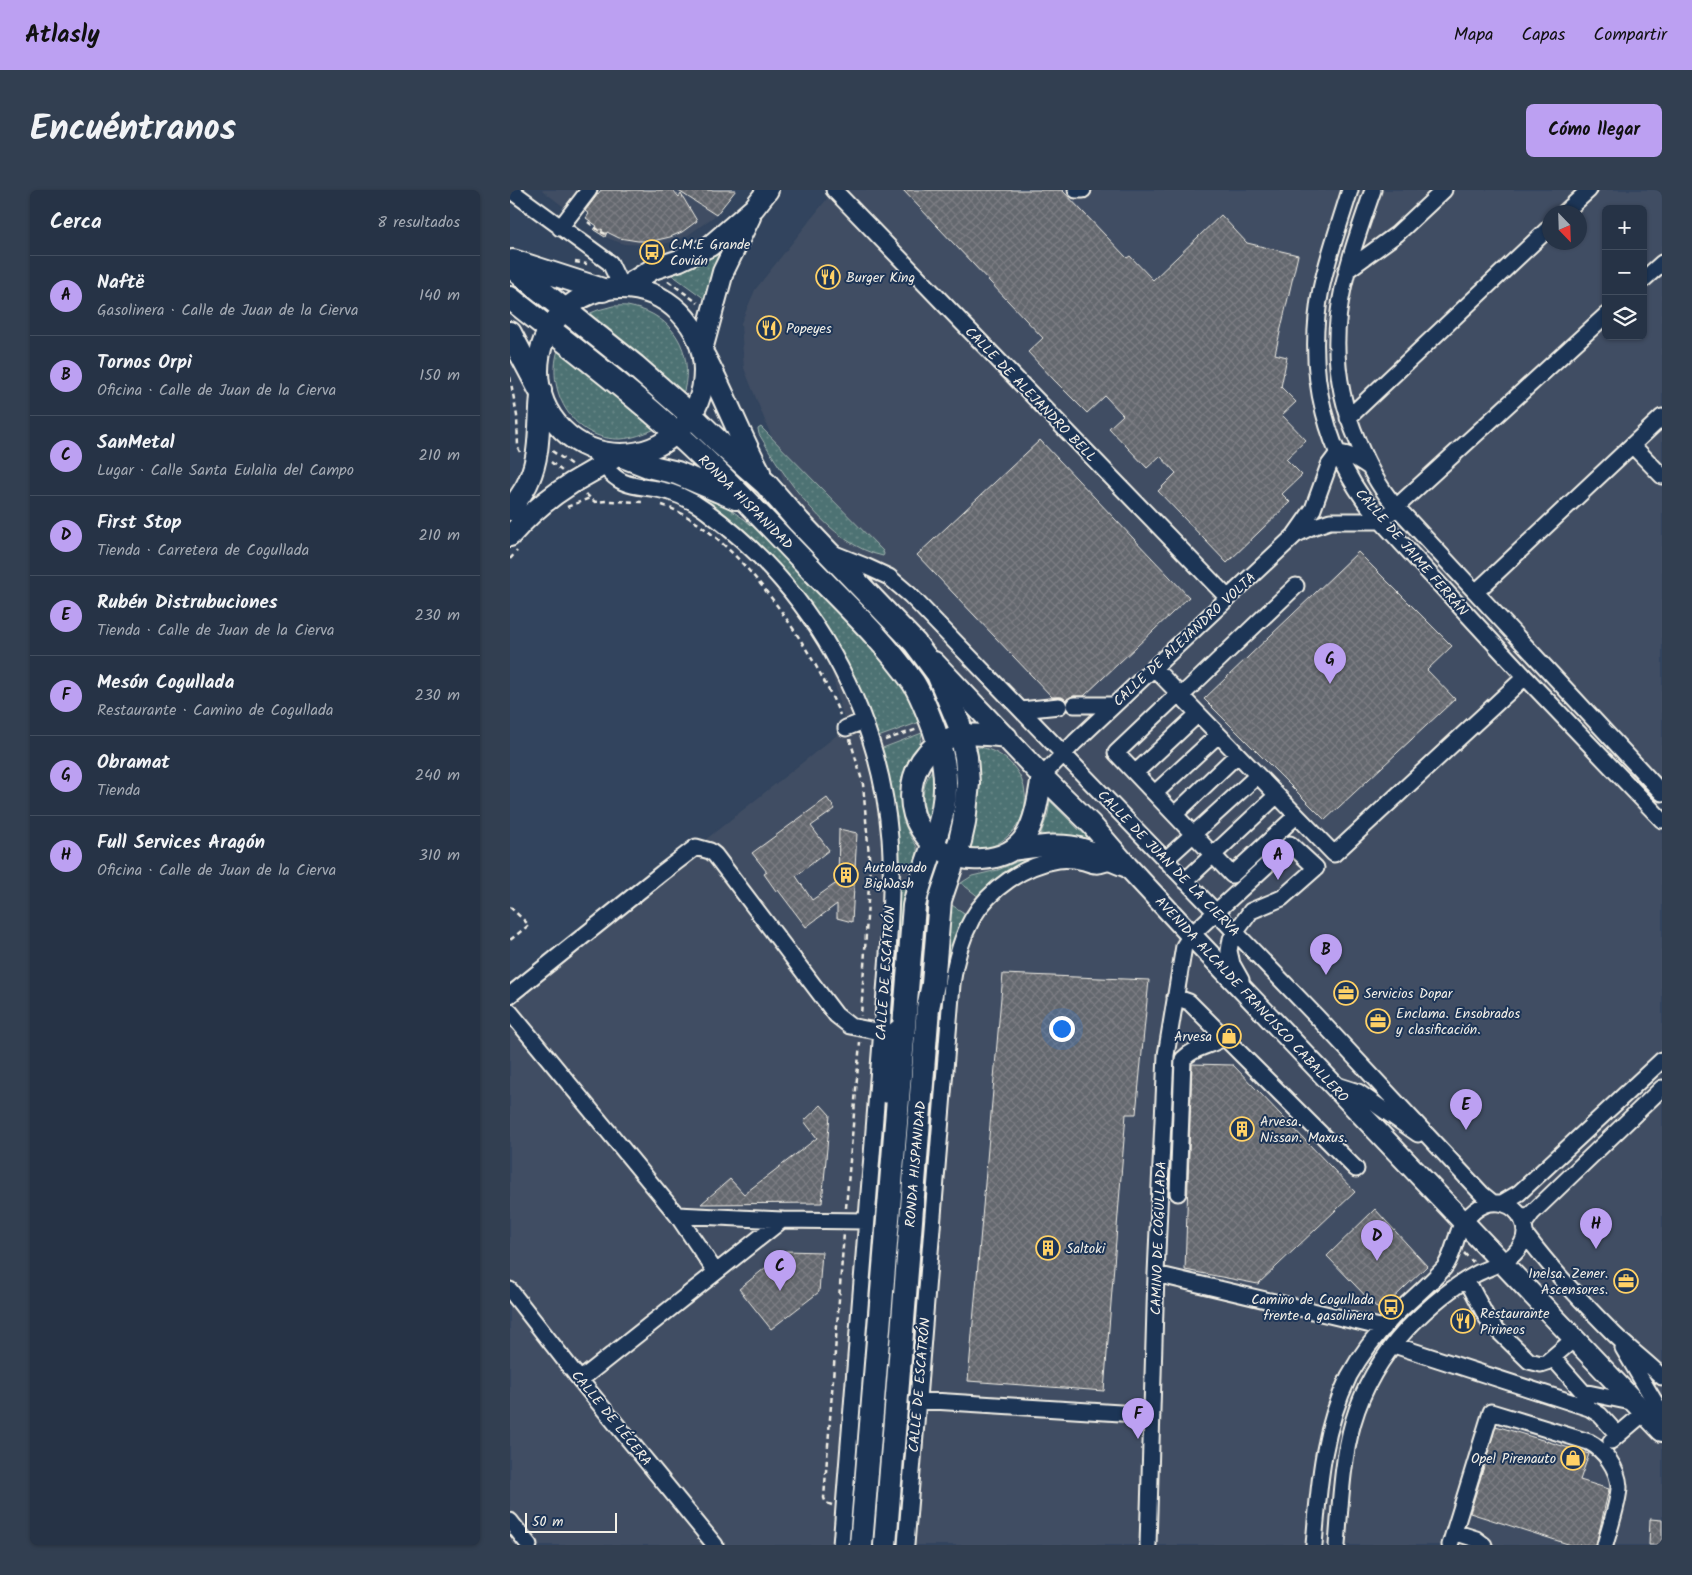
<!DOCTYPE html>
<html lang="es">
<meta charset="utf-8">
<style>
body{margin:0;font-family:Kalam,sans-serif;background:#323f51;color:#f1f3f6}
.controls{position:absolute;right:15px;top:15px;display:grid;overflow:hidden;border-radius:8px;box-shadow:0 1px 4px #0004}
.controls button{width:45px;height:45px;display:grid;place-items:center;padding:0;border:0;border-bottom:1px solid #424e5f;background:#263346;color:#f1f3f6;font:25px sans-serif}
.compass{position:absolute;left:1032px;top:15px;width:45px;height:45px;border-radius:50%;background:#263346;box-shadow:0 1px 4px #0004;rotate:157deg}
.scale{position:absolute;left:15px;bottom:12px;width:92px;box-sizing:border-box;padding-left:5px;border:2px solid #f4f1e8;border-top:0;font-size:14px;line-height:18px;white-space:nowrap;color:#f4f1e8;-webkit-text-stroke:4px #1d3557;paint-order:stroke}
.you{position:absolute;left:551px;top:838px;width:18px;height:18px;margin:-12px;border:4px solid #fff;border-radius:50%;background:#1a73e8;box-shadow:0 0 0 8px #1a73e833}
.badge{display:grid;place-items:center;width:32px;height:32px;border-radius:50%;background:#bca0f2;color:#111;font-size:16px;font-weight:700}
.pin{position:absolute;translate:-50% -41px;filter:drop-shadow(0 1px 2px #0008)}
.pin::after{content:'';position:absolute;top:26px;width:18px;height:15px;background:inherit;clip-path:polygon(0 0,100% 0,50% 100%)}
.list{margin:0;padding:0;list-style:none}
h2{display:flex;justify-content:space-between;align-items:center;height:65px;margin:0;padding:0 20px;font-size:21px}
h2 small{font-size:16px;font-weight:400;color:#a4aab3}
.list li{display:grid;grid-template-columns:32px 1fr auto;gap:15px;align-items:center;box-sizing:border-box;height:80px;padding:0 20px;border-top:1px solid #424e5f}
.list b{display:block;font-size:19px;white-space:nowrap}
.list p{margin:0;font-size:16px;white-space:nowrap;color:#a4aab3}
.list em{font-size:16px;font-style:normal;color:#a4aab3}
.icon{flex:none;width:28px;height:28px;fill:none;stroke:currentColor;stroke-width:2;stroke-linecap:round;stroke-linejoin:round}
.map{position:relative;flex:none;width:1152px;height:1355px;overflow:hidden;border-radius:8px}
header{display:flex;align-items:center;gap:30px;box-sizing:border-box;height:70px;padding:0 25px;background:#bca0f2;color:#111}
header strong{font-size:24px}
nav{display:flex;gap:28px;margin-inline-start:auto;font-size:18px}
.intro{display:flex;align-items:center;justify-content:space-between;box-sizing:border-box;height:120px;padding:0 30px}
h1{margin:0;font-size:35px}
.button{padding:12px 22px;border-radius:8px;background:#bca0f2;color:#111;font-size:18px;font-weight:700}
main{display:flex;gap:30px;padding:0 30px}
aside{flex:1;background:#263346;border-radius:8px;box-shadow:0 1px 4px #0004}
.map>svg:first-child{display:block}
.built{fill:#414e63;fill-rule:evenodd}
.grass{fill:url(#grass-dots);stroke:#a0b2ae}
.building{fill:url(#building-cross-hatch);stroke:#f4f1e8}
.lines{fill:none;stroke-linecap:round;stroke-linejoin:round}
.minor-casing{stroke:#f4f1e8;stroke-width:19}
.major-casing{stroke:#f4f1e8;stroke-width:24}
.highway-casing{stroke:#f4f1e8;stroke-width:26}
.path{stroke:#f4f1e8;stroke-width:2.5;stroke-dasharray:5 4;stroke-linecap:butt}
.minor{stroke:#1d3557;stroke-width:15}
.major{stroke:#1d3557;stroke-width:20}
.highway{stroke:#1d3557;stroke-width:22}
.labels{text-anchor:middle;stroke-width:4;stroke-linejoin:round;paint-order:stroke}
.poi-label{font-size:14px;fill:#f4f1e8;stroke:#1d3557;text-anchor:start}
.street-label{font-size:14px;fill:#f4f1e8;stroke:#1d3557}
</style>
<header>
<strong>Atlasly</strong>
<nav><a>Mapa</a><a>Capas</a><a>Compartir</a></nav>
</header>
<div class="intro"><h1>Encuéntranos</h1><a class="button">Cómo llegar</a></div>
<main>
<aside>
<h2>Cerca<small>8 resultados</small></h2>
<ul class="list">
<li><span class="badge">A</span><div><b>Naftë</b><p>Gasolinera · Calle de Juan de la Cierva</p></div><em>140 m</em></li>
<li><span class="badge">B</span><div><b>Tornos Orpi</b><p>Oficina · Calle de Juan de la Cierva</p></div><em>150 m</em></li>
<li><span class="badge">C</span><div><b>SanMetal</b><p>Lugar · Calle Santa Eulalia del Campo</p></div><em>210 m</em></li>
<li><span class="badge">D</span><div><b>First Stop</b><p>Tienda · Carretera de Cogullada</p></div><em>210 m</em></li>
<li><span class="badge">E</span><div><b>Rubén Distrubuciones</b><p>Tienda · Calle de Juan de la Cierva</p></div><em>230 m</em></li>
<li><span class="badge">F</span><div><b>Mesón Cogullada</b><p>Restaurante · Camino de Cogullada</p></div><em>230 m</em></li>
<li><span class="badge">G</span><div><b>Obramat</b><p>Tienda</p></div><em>240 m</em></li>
<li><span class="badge">H</span><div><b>Full Services Aragón</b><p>Oficina · Calle de Juan de la Cierva</p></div><em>310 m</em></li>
</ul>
</aside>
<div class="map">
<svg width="1152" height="1355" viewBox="0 0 1152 1355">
<defs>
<pattern id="grass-dots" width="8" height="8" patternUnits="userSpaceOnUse" patternTransform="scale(1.25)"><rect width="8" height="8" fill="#4d7273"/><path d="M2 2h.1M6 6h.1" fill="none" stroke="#678787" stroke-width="1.8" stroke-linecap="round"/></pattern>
<pattern id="building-cross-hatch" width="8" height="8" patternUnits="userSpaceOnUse" patternTransform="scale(1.25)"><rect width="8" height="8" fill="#64676e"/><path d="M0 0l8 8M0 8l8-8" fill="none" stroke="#7b7d83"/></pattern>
</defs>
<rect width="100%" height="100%" fill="#32445e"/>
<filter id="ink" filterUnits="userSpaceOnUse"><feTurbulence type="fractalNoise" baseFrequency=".02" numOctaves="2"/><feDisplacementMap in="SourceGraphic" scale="10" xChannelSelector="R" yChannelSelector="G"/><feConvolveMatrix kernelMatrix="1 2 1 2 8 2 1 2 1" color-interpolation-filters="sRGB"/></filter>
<g filter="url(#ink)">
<path class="built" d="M32 0H67L54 17Z
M91 0H173L172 3 206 25 178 45 165 51 149 55 114 54 95 47 84 40 87 36 76 28 79 24 75 21Z
M324 0H1152V1355H0V805L336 538 262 248 234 178 231 133 245 100ZM1096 19H1133V146H1096ZM1040 22H1070V52H1040Z"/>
<path class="grass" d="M210 60 213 63 195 109 162 85 187 75Z
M103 116C109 116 116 115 122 117 163 125 184 162 174 201L171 203 78 124 88 120Z
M51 159 145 239C134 244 123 248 111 249 65 251 35 203 48 160Z
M251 237 373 361 374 364 373 366C319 355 275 288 249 244L248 239Z
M169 293 211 313 234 329 255 347 382 480 393 497 410 532 368 547C358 519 348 492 334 466 314 427 286 394 256 363 242 348 227 333 211 321 197 311 182 305 167 298Z
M412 543 410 553 394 586 391 603 393 630 399 644 407 657V678L388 672C386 633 383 595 370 559Z
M470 557C521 568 532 628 487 654 480 658 469 661 461 659L460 657C469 622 469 594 466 559Z
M422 580H425L422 636C411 619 410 597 422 580Z
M540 611 570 641H579L591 653 532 648 530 646 538 624Z
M536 664 470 708 451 693 462 686 488 680 516 668Z
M389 693 401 698 386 807 384 809H382Z
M440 714 456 724C441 753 436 777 433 809H431Z"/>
<path class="building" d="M91 0H163L169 7 171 4 187 31 172 42 160 47 143 51H128L109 48 97 42 95 47 84 40 87 36 76 28 79 24 75 21Z
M167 0H226L206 25Z
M393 0H552L617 68 620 66 643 90 711 25 737 53 788 65 765 164 777 167 771 197 786 212 772 225 796 250 776 269 792 285 772 304 780 312 717 373 648 301 666 283 650 266 637 278 599 238 613 225 595 206 577 223 544 190 518 162 533 148Z
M530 250 679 407 574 506H564L556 510 552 507H542L407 365Z
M848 362 942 456 917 480 945 509 815 630 694 509Z
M317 608 325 619 301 636 319 660 286 686 302 710 328 692 329 639 347 643 342 732 327 728V714L296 737 268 700 266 701 254 684 257 682 242 663Z
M493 784 639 790 626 924H616L594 1201 458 1191Z
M682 874 723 875 845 1002 748 1094 675 1080Z
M311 915 320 925 312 1013 191 1014 220 989 234 1004 307 948 294 931Z
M865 1019 917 1076 870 1121 817 1066Z
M276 1061 312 1062 309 1102 261 1139 229 1099Z
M986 1236 1079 1264 1070 1290 1099 1299 1086 1355H1061L960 1323Z
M1140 1329 1152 1330V1355H1139Z"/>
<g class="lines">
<g class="minor-casing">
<path id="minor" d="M0 0 100 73 112 98
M324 0 718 408
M566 0H573
M840 0C830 33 818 66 811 99 795 182 815 268 871 331L1015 487 1152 630
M863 0C831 91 808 159 848 252 857 274 867 294 882 312L1152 603
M1055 22 1079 0
M50 38 79 0
M836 81 887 44 934 0
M1133 90 1152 73
M838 228 1040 37
M1122 255 1152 286
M83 260C91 272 100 286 113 292 124 297 135 297 147 299 164 302 180 309 195 320 300 396 369 517 380 648 383 686 380 725 378 764L331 1355
M785 345 799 338 820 331H871L1096 125
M325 364 355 376 379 387 400 405 807 827 972 1004 983 1013
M966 402 1152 227
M644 478 824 664 1015 487
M668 504 606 563 722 685 786 626
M671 506 786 396
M564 515H604
M511 520 549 516
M336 538 354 531
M625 583 688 524
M532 586 565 552 784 346 803 319 819 275 828 263C840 264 849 270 859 277
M645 603 708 545
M665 624 727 565
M655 670 747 586
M675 691 766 606
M0 805 152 683 186 657 200 661 205 665 326 825 340 836 371 842
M665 807 679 812 846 979
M0 822 167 1025 205 1081
M823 894 848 902 908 944
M376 905 380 863 386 839
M668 1003 673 869C687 855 701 857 714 847
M992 1013 1009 1003 1152 870
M167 1025 272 1030 356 1031
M1014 1034 1022 1023 1152 898
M1015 1044C1041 1079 1072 1112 1104 1144 1119 1159 1137 1172 1152 1187
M646 1084 874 1138
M957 1090 979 1132 1019 1171 1031 1174 1037 1172 1064 1149
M0 1100 70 1190 205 1355
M884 1155 1079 1218 1090 1225 1108 1245
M1113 1158 1152 1224
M1043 1168 1073 1202 1126 1213
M70 1190 272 1030
M407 1210 642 1225
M1101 1251 1135 1222
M0 1331 19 1355
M944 1342 966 1349 974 1355
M396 1355 442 794C445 772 451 749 462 729 479 699 514 675 548 670 557 669 566 670 574 672 578 673 582 675 585 675 590 676 596 673 600 672
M638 1355 646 1084 656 865 674 756 681 745 780 654 806 678 772 708 741 721 725 743 721 749 719 761 722 774 731 790
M804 1355C809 1295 812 1242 839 1186 850 1166 866 1145 882 1128 899 1111 918 1096 934 1078 941 1069 943 1059 947 1047 951 1032 965 1016 981 1013 989 1012 999 1014 1005 1020 1011 1025 1015 1034 1015 1042 1015 1051 1010 1058 1004 1064 993 1074 979 1077 966 1084 940 1098 918 1117 897 1139 834 1207 834 1268 827 1355
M940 1355 981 1222 1079 1252C1094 1260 1108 1278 1109 1297 1109 1311 1099 1340 1095 1355"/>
</g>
<g class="major-casing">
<path id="major" d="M28 181a83 83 0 1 1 166 0a83 83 0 1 1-166 0Z
M113 98 143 79 170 70 200 56 244 18 258 0
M192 160 213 82 240 27
M0 320C7 310 15 301 19 290 31 264 28 234 31 206
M0 346C18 325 38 308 62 293 77 284 93 276 108 265
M424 472 532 586 581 634 618 677 681 745 1152 1241
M497 547C477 545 455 542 437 549 426 553 417 562 411 571 383 618 418 674 472 669 522 666 525 626 532 586
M502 660C526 657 550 652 573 659 589 664 602 672 618 677"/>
</g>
<g class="highway-casing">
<path id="highway" d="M3 71 93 100
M0 76 125 176 182 226 211 254 256 294 289 332 405 453 428 484 449 534 456 567 458 593 454 633 450 651 430 710 423 794 418 818 375 1355
M0 108C65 160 133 210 193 268 231 305 268 344 304 382 338 417 375 452 403 492 412 506 418 524 424 539 428 552 433 564 434 578 441 628 414 669 404 716L351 1355
M0 143 30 200
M194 167C214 204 229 245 249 282
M110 265 138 276 167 283 226 308"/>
</g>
<path class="path" d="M78 32 91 42 92 39
M91 42 96 44
M65 72 77 74
M158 91 188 113
M0 187 7 226 8 258 10 262
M42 261 62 275
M41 272 52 281
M76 304 85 312 97 311 132 312
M152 315C224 338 303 458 330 525
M57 317 80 308
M0 369 7 361
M340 549 353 594 360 678 351 826
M375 550 408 539
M0 717 19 735 0 750
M336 1018 350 852
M954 1063 963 1072
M322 1315 316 1313 314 1308 334 1043"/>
<use href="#minor" class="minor"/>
<use href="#major" class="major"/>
<use href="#highway" class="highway"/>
</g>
</g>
<defs>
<g id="bus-ring" transform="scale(1.25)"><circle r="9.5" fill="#1d3557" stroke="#ffd166" stroke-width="1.5"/><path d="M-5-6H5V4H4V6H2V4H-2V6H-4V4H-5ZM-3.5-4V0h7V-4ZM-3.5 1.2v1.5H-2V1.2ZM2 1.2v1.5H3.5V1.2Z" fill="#ffd166"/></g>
<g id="restaurant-ring" transform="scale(1.25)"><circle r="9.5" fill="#1d3557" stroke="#ffd166" stroke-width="1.5"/><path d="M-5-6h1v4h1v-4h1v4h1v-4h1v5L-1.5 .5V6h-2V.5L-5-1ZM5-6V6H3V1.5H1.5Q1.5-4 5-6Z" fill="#ffd166"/></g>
<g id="building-ring" transform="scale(1.25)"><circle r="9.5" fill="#1d3557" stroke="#ffd166" stroke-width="1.5"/><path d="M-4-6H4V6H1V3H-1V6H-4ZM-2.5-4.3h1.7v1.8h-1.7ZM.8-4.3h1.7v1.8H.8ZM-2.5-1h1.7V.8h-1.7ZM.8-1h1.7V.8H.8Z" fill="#ffd166"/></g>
<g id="office-ring" transform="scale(1.25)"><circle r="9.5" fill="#1d3557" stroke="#ffd166" stroke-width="1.5"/><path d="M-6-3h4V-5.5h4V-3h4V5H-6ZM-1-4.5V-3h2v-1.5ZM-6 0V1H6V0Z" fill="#ffd166"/></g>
<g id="shop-ring" transform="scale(1.25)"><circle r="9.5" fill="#1d3557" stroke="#ffd166" stroke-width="1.5"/><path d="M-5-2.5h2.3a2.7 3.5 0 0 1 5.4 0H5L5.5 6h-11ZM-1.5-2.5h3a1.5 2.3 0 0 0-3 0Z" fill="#ffd166"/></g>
</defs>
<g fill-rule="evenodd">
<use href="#bus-ring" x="142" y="62"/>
<use href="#restaurant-ring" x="318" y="87"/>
<use href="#restaurant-ring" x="259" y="138"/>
<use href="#building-ring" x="336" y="685"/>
<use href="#office-ring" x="836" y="803"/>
<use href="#office-ring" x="868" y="831"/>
<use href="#shop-ring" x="719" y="846"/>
<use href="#building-ring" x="732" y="939"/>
<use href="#building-ring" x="538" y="1058"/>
<use href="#office-ring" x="1116" y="1091"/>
<use href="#bus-ring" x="881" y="1117"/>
<use href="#restaurant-ring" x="953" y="1131"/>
<use href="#shop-ring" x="1063" y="1268"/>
</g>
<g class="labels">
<g class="poi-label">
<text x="160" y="59">C.M.E Grande<tspan x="160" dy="16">Covián</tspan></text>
<text x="336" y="92">Burger King</text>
<text x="276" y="143">Popeyes</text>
<text x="354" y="682">Autolavado<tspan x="354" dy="16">BigWash</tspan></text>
<text x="854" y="808">Servicios Dopar</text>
<text x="886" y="828">Enclama. Ensobrados<tspan x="886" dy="16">y clasificación.</tspan></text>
<text x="702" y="851" text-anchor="end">Arvesa</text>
<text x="750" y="936">Arvesa.<tspan x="750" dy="16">Nissan. Maxus.</tspan></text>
<text x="556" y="1063">Saltoki</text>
<text x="1098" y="1088" text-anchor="end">Inelsa. Zener.<tspan x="1098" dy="16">Ascensores.</tspan></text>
<text x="864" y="1114" text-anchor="end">Camino de Cogullada<tspan x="864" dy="16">frente a gasolinera</tspan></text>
<text x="970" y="1128">Restaurante<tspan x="970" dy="16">Pirineos</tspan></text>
<text x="1046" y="1273" text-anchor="end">Opel Pirenauto</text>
</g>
<g class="street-label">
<text transform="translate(521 204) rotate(46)" y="5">CALLE DE ALEJANDRO BELL</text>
<text transform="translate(236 312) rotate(45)" y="5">RONDA HISPANIDAD</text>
<text transform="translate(902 362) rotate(49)" y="5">CALLE DE JAIME FERRÁN</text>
<text transform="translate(674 449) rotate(-43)" y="5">CALLE DE ALEJANDRO VOLTA</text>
<text transform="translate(659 673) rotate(46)" y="5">CALLE DE JUAN DE LA CIERVA</text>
<text transform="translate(375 783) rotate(-86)" y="5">CALLE DE ESCATRÓN</text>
<text transform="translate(742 809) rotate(47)" y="5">AVENIDA ALCALDE FRANCISCO CABALLERO</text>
<text transform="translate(405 974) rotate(-85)" y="5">RONDA HISPANIDAD</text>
<text transform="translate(648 1048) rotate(-88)" y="5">CAMINO DE COGULLADA</text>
<text transform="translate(409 1195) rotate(-85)" y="5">CALLE DE ESCATRÓN</text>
<text transform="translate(102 1228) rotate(51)" y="5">CALLE DE LÉCERA</text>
</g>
</g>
</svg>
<div class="controls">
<button>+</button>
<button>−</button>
<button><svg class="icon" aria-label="layers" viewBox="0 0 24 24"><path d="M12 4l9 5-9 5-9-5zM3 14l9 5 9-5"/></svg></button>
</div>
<svg class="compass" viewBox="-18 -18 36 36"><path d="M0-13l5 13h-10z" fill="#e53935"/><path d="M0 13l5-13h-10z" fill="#a4aab3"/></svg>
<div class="scale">50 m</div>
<div class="you"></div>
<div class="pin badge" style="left:768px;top:690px">A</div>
<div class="pin badge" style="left:816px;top:785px">B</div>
<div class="pin badge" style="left:270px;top:1101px">C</div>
<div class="pin badge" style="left:867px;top:1071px">D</div>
<div class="pin badge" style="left:956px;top:940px">E</div>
<div class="pin badge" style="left:628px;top:1249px">F</div>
<div class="pin badge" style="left:820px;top:494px">G</div>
<div class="pin badge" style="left:1086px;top:1059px">H</div>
</div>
</main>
